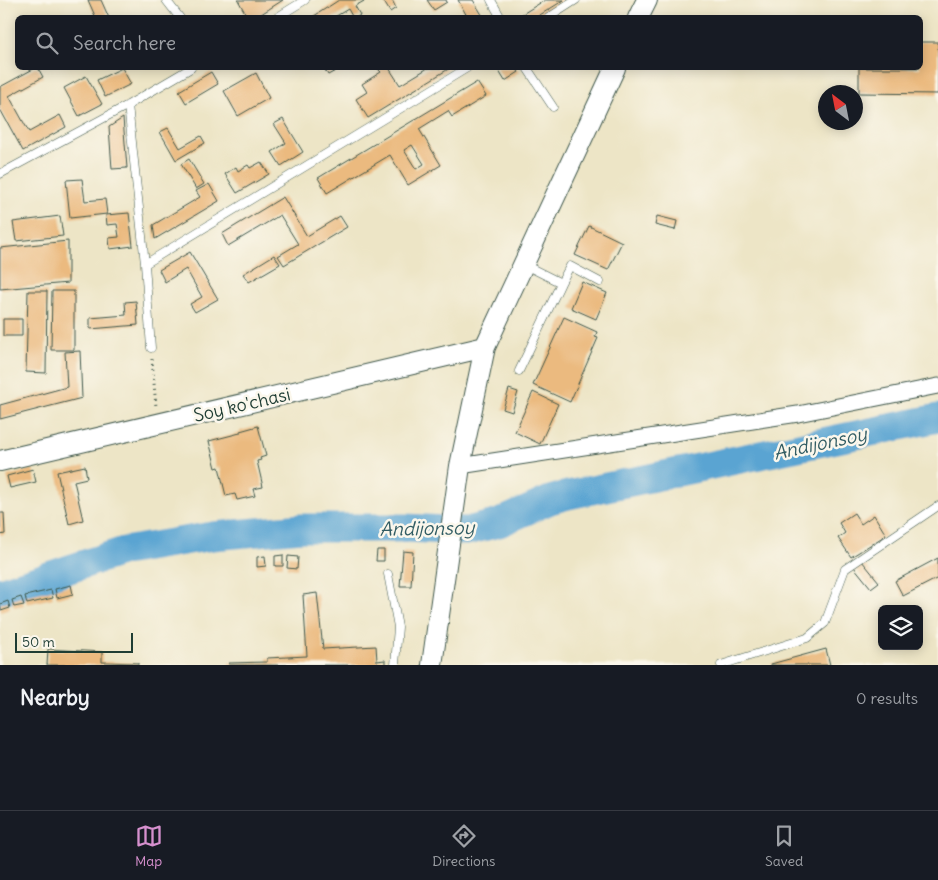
<!DOCTYPE html>
<style>
body{margin:0;font-family:Delius,sans-serif;background:#242831;color:#f1f3f6}
.controls{position:absolute;right:15px;bottom:15px;display:grid;overflow:hidden;border-radius:8px;box-shadow:0 2px 12px #0003}
.controls button{width:45px;height:45px;display:grid;place-items:center;padding:0;border:0;border-bottom:1px solid #363941;background:#171b24;color:#f1f3f6;font:25px sans-serif}
.compass{position:absolute;left:818px;top:85px;width:45px;height:45px;border-radius:50%;background:#171b24;box-shadow:0 2px 12px #0003;rotate:328deg}
.scale{position:absolute;left:15px;bottom:12px;width:118px;box-sizing:border-box;padding-left:5px;border:2px solid #1f3d34;border-top:0;font-size:14px;line-height:18px;white-space:nowrap;color:#1f3d34;-webkit-text-stroke:4px #fbf7ec;paint-order:stroke}
.list{margin:0;padding:0;list-style:none}
h2{display:flex;justify-content:space-between;align-items:center;height:65px;margin:0;padding:0 20px;font-size:21px}
h2 small{font-size:16px;font-weight:400;color:#9ea1a6}
.icon{flex:none;width:28px;height:28px;fill:none;stroke:currentColor;stroke-width:2;stroke-linecap:round;stroke-linejoin:round}
.map{position:relative;flex:none;width:938px;height:665px;overflow:hidden}
.search{position:absolute;background:#171b24;box-shadow:0 2px 12px #0003;left:15px;right:15px;top:15px;height:55px;display:flex;align-items:center;gap:12px;box-sizing:border-box;padding:0 18px;border-radius:8px;color:#9ea1a6;font-size:19px}
.sheet{height:145px;background:#171b24}
nav{display:flex;justify-content:space-around;align-items:center;box-sizing:border-box;height:70px;border-top:1px solid #363941;background:#171b24;font-size:14px;color:#9ea1a6}
nav a{display:grid;justify-items:center;gap:2px}
nav .on{color:#d690ce}
.map>svg:first-child{display:block}
.lines{fill:none;stroke-linecap:round;stroke-linejoin:round}
.river{stroke:#5aa4d2;stroke-width:29}
.building{fill:#ebba7f;fill-rule:evenodd}
.service-casing{stroke:#3e564a;stroke-width:9}
.minor-casing{stroke:#3e564a;stroke-width:17}
.secondary-casing{stroke:#3e564a;stroke-width:22}
.path{stroke:#3e564a;stroke-width:3;stroke-dasharray:1 4;stroke-linecap:butt}
.service{stroke:#fff;stroke-width:8}
.minor{stroke:#fff;stroke-width:15}
.secondary{stroke:#fff;stroke-width:20}
.labels{text-anchor:middle;stroke-width:5;stroke-linejoin:round;paint-order:stroke}
.street-label{font-size:18px;fill:#1f3d34;stroke:#fbf7ec}
.water-label{font-size:19px;font-style:italic;fill:#315c63;stroke:#fbf7ec}
</style>
<div class="map">
<svg width="938" height="665" viewBox="0 0 938 665">
<rect width="100%" height="100%" fill="#fbf7ec"/>
<filter id="ink" filterUnits="userSpaceOnUse"><feTurbulence type="fractalNoise" baseFrequency=".02" numOctaves="2"/><feDisplacementMap in="SourceGraphic" scale="10" xChannelSelector="R" yChannelSelector="G"/><feConvolveMatrix kernelMatrix="1 2 1 2 8 2 1 2 1" color-interpolation-filters="sRGB"/></filter>
<filter id="wash" filterUnits="userSpaceOnUse"><feTurbulence type="fractalNoise" baseFrequency=".0096" numOctaves="4" result="noise"/><feDisplacementMap in="SourceGraphic" scale="20" xChannelSelector="R" yChannelSelector="G"/><feGaussianBlur stdDeviation="1.12" result="paint"/><feColorMatrix in="noise" values="0 0 0 0 0 0 0 0 0 0 0 0 0 0 0 0 0 1.4 0 .05"/><feComposite in="paint" operator="in"/></filter>
<g filter="url(#wash)">
<rect width="100%" height="100%" fill="#ede5c6"/>
<g class="lines">
<path class="river" d="M0 592 124 551 213 536 302 528H406L467 531 499 523 550 500 568 495 938 418"/>
</g>
<g id="blocks">
<path class="building" d="M88 0H101L109 18H96Z
M238 0H283L255 18H248Z
M339 0H366L355 6 360 15 356 18H353L348 9 333 18H311Z
M383 0H392L396 8 390 12Z
M427 0H446L447 2 434 10Z
M458 0H473L484 18H468Z
M545 0H564L535 18H516Z
M920 42H938V94L859 93V68H920Z
M35 68H38L43 77 9 96 29 132 60 115 66 127 23 151 0 109V87Z
M122 68 131 84 105 97 97 80Z
M324 68H335L337 70 328 75Z
M377 68H389L400 85 428 68H450L368 118 356 99 367 92 362 84 381 72Z
M497 68H516L519 72 505 81Z
M211 72 218 84 186 103 179 91Z
M256 73 269 98 238 116 224 91Z
M86 76 102 104 79 116 64 88Z
M477 82 486 96 452 117 448 111 419 129 441 165 408 185 390 155 327 193 318 178ZM412 145 424 164 416 169 404 150Z
M123 118 127 168 112 169 109 127Z
M283 119 303 152 281 166 272 152 286 143 274 124Z
M168 128 180 148 201 136 205 143 176 160 160 132Z
M189 159 204 184 196 189 181 164Z
M261 162 269 174 237 193 225 174 236 167 238 171 248 165 250 168Z
M82 179 85 201 105 199 107 214 70 218 66 180Z
M209 184 219 201 155 239 153 225 200 197 196 191Z
M283 197 307 236 340 216 347 227 284 265 278 256 298 244 280 215 228 246 222 234Z
M129 213 133 246 110 249 109 238 119 237 117 224 107 225 106 215Z
M60 216 63 236 16 241 13 222Z
M657 216 677 221 675 230 655 225Z
M589 226 622 242 608 270 575 255Z
M68 241V283L0 289V248Z
M190 252 218 299 195 312 190 304 202 297 186 269 165 282 159 270Z
M274 255 280 264 249 282 243 274Z
M582 282 607 293 596 319 571 308Z
M28 291H47L46 373 26 372Z
M52 291H74V350H51Z
M136 301 138 325 90 329V318L126 315 125 302Z
M564 317 597 332 595 337 598 338 570 402 533 385Z
M3 319H22V336H3Z
M80 351 82 398 0 419V405L67 387 65 352Z
M509 389 518 392 512 412 503 409Z
M533 392 558 404 540 444 515 432Z
M258 426 266 456 260 458 261 460 257 461 263 487 253 489 255 496 237 500 235 494 226 496 219 467 216 468 209 441 240 433V431Z
M85 466 87 478 74 481 83 520 69 524 57 472Z
M33 469 36 482 10 488 7 476Z
M0 513H4L5 534 0 535Z
M854 513 861 524 874 515 886 535 851 557 838 538 845 533 839 523Z
M377 550H384V561H376Z
M403 551 413 552 411 586H400Z
M283 555V566H275V556Z
M265 556 266 566 257 567V557Z
M288 556 298 557 297 569 287 568Z
M938 558V578L903 596 895 581Z
M862 561 879 582 871 588 854 567Z
M71 585 73 594 57 598 55 589Z
M51 590 53 598 27 604 25 596Z
M317 593 323 649 376 646 377 661 385 660V665H229V663L267 662V658L307 656 303 595Z
M21 597 24 605 14 607 12 600Z
M8 601 10 608 1 611 0 604Z
M48 649 102 652V662L138 663V665H47Z
M826 649 830 665H771V664Z"/>
</g>
</g>
<g filter="url(#ink)">
<use href="#blocks" fill-opacity="0" stroke="#3e564a" stroke-width="1"/>
<g class="lines">
<g class="service-casing">
<path id="service" d="M166 0 180 18
M491 0 501 18
M276 18 305 0
M548 18 576 0
M527 68 553 107
M128 105 145 264 151 348
M0 174 128 105 191 68
M145 264 467 68
M561 283 570 266 600 282
M519 371 561 283 525 265
M388 574 398 627 395 665
M721 665 807 638 825 623 845 569 938 506"/>
</g>
<g class="minor-casing">
<path id="minor" d="M460 466 798 414 938 386"/>
</g>
<g class="secondary-casing">
<path id="secondary" d="M638 18 647 0
M0 461 485 347
M432 665 460 466 485 347 615 68"/>
</g>
<path class="path" d="M152 359 156 407"/>
<use href="#service" class="service"/>
<use href="#minor" class="minor"/>
<use href="#secondary" class="secondary"/>
</g>
</g>
<g class="labels">
<g class="street-label">
<text transform="translate(242 405) rotate(-13)" y="6">Soy ko'chasi</text>
</g>
<g class="water-label">
<text transform="translate(820 443) rotate(-12)" y="7">Andijonsoy</text>
<text transform="translate(427 528) rotate(-1)" y="7">Andijonsoy</text>
</g>
</g>
</svg>
<div class="controls">
<button><svg class="icon" aria-label="layers" viewBox="0 0 24 24"><path d="M12 4l9 5-9 5-9-5zM3 14l9 5 9-5"/></svg></button>
</div>
<svg class="compass" viewBox="-18 -18 36 36"><path d="M0-13l5 13h-10z" fill="#e53935"/><path d="M0 13l5-13h-10z" fill="#9ea1a6"/></svg>
<div class="scale">50 m</div>
<div class="search"><svg class="icon" aria-label="search" viewBox="0 0 24 24"><circle cx="10" cy="10" r="6"/><path d="M15 15l6 6"/></svg>Search here</div>
</div>
<section class="sheet">
<h2>Nearby<small>0 results</small></h2>
<ul class="list">
</ul>
</section>
<nav>
<a class="on"><svg class="icon" aria-label="map" viewBox="0 0 24 24"><path d="M3 6l6-2 6 2 6-2v14l-6 2-6-2-6 2zM9 4v14M15 6v14"/></svg>Map</a>
<a><svg class="icon" aria-label="directions" viewBox="0 0 24 24"><path d="M12 3l9 9-9 9-9-9zM9 14v-3h6M13 9l2 2-2 2"/></svg>Directions</a>
<a><svg class="icon" aria-label="saved" viewBox="0 0 24 24"><path d="M7 4h10v16l-5-4-5 4z"/></svg>Saved</a>
</nav>
